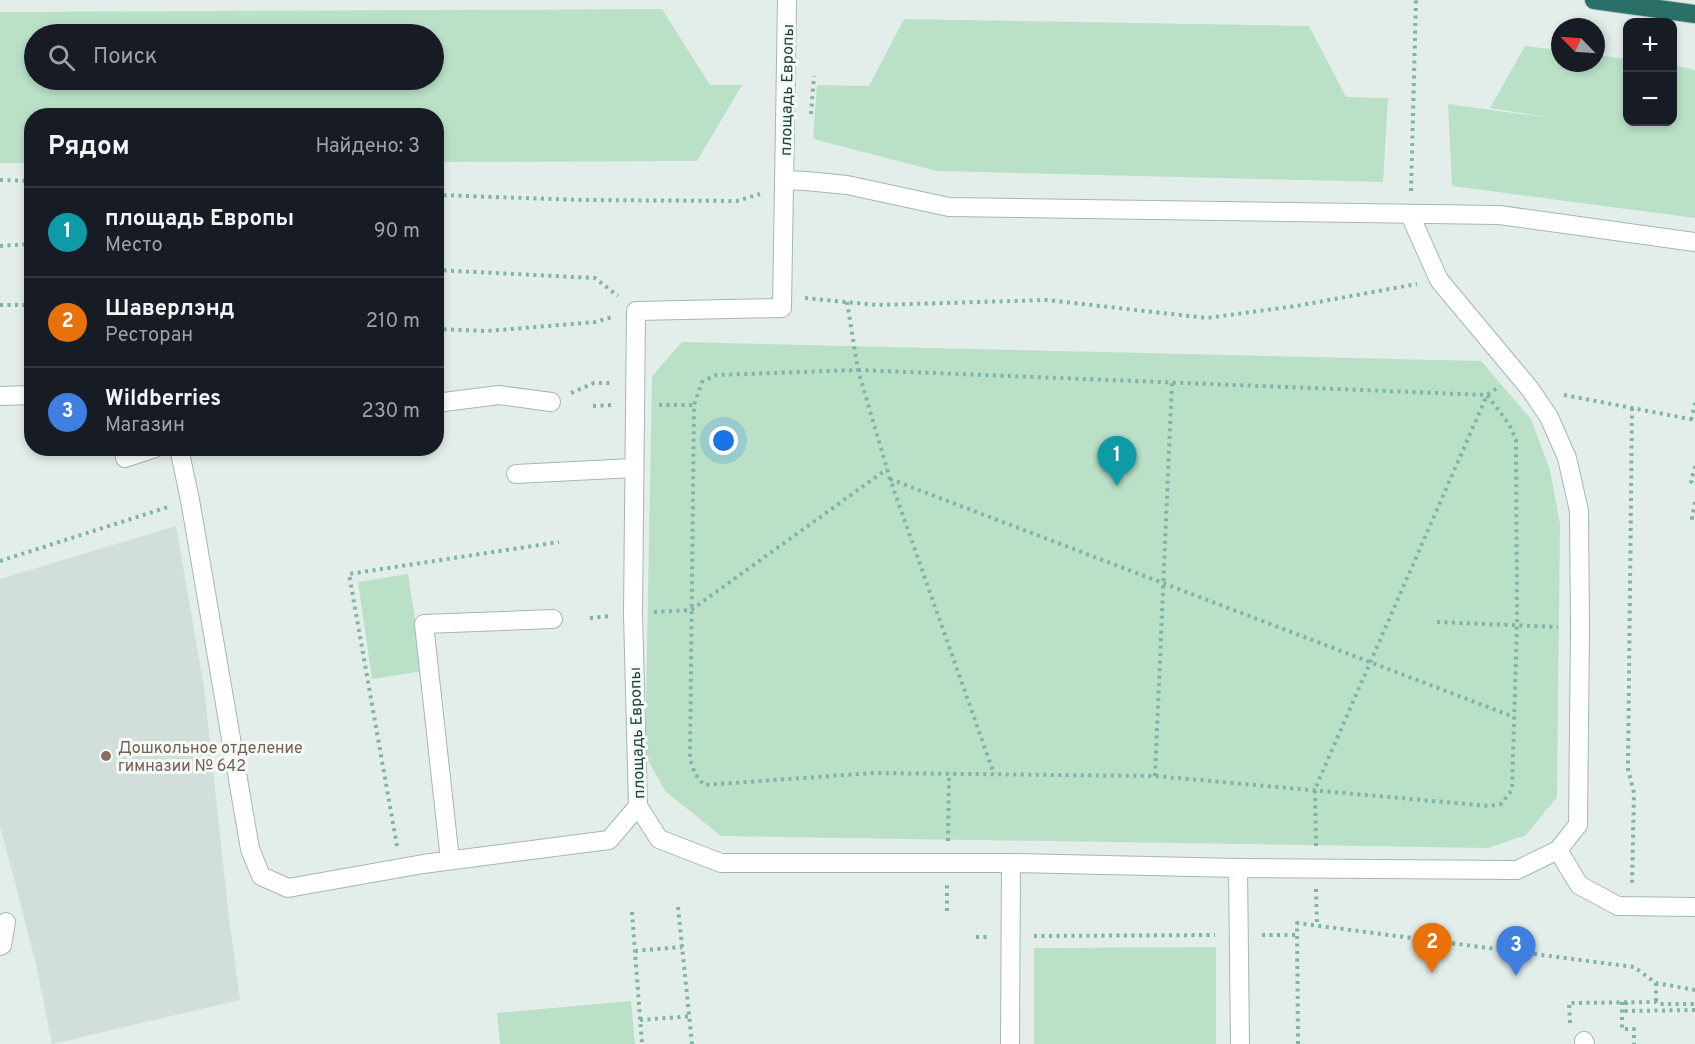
<!DOCTYPE html>
<html lang="ru">
<meta charset="utf-8">
<style>
body{margin:0;font-family:Overpass,sans-serif;background:#242831;color:#f1f3f6}
.controls{position:absolute;right:18px;top:18px;display:grid;overflow:hidden;border-radius:12px;box-shadow:0 3px 9px #0003}
.controls button{width:54px;height:54px;display:grid;place-items:center;padding:0;border:0;border-bottom:2px solid #363941;background:#171b24;color:#f1f3f6;font:30px sans-serif}
.compass{position:absolute;left:1551px;top:18px;width:54px;height:54px;border-radius:50%;background:#171b24;box-shadow:0 3px 9px #0003;rotate:295deg}
.you{position:absolute;left:724px;top:441px;width:21px;height:21px;margin:-15px;border:4px solid #fff;border-radius:50%;background:#1a73e8;box-shadow:0 0 0 9px #1a73e833}
.badge{display:grid;place-items:center;width:39px;height:39px;border-radius:50%;background:#db2777;color:#fff;font-size:20px;font-weight:700}
.pin{position:absolute;translate:-50% -50px;filter:drop-shadow(0 2px 3px #0008)}
.pin::after{content:'';position:absolute;top:32px;width:21px;height:18px;background:inherit;clip-path:polygon(0 0,100% 0,50% 100%)}
.list{margin:0;padding:0;list-style:none}
h2{display:flex;justify-content:space-between;align-items:center;height:78px;margin:0;padding:0 24px;font-size:26px}
h2 small{font-size:20px;font-weight:400;color:#9ea1a6}
.list li{display:grid;grid-template-columns:39px 1fr auto;gap:18px;align-items:center;box-sizing:border-box;height:90px;padding:0 24px;border-top:2px solid #363941}
.list b{display:block;font-size:22px;white-space:nowrap}
.list p{margin:0;font-size:20px;white-space:nowrap;color:#9ea1a6}
.list em{font-size:20px;font-style:normal;color:#9ea1a6}
.icon{flex:none;width:33px;height:33px;fill:none;stroke:currentColor;stroke-width:2;stroke-linecap:round;stroke-linejoin:round}
.map{position:relative;flex:none;width:1695px;height:1044px;overflow:hidden}
.search{position:absolute;background:#171b24;box-shadow:0 3px 9px #0003;left:24px;top:24px;width:420px;height:66px;display:flex;align-items:center;gap:15px;box-sizing:border-box;padding:0 21px;border-radius:33px;color:#9ea1a6;font-size:22px}
.panel{position:absolute;background:#171b24;box-shadow:0 3px 9px #0003;left:24px;top:108px;width:420px;height:348px;border-radius:24px}
.map>svg:first-child{display:block}
.built{fill:#d1ded9}
.green{fill:#bae1c8;fill-rule:evenodd}
.lines{fill:none;stroke-linecap:round;stroke-linejoin:round}
.minor-casing{stroke:#a5b7b2;stroke-width:20}
.highway-casing{stroke:#c1cac8;stroke-width:20}
.path{stroke:#80b4a9;stroke-width:4;stroke-dasharray:3 4.5;stroke-linecap:butt}
.minor{stroke:#fff;stroke-width:18}
.highway{stroke:#2a7069;stroke-width:18}
.education-dot{fill:#8d6e63;stroke:#f4faf7;stroke-width:2}
.labels{text-anchor:middle;stroke-width:6;stroke-linejoin:round;paint-order:stroke}
.street-label{font-size:16px;fill:#21413c;stroke:#f4faf7}
.education-label{font-size:16px;fill:#785e54;stroke:#f4faf7;text-anchor:start}
</style>
<div class="map">
<svg width="1695" height="1044" viewBox="0 0 1695 1044">
<rect width="100%" height="100%" fill="#e3eeea"/>
<path class="built" d="M176 526 204 687 229 918 240 1000 52 1044 36 964 0 825V579Z"/>
<path class="green" d="M662 9 710 85H742L697 161 437 162 436 116H32L31 163H0V12ZM34 34H434V80H34Z
M904 19 1309 26 1346 97 1388 98 1383 182 937 171 813 139 817 85 869 86Z
M1525 46 1560 50V63H1596V55L1627 59 1628 122H1672L1673 65 1695 70V218L1452 186 1448 104 1558 119 1490 108Z
M682 342 1481 361 1531 419 1550 470 1560 524 1557 797 1526 835 1488 848 721 836 665 791 645 755 652 376Z
M408 574 423 671 372 679 358 582Z
M1216 947V1044H1034V948Z
M631 1001 635 1044H500L497 1013Z"/>
<g class="lines">
<g class="minor-casing">
<path id="minor" d="M787 0 782 308 636 311 633 614 638 806 659 839 721 863H1011L1238 868 1517 870 1558 850 1578 825 1580 628 1579 511 1567 458 1549 417 1530 389 1439 280 1410 215
M784 180 806 181 847 185 949 207 1499 215 1695 242
M0 396 32 395
M436 403 499 395 551 402
M179 448 190 500 250 849 261 876 288 888 423 864 609 840 638 806
M125 458 155 448
M516 474 633 468
M1558 850 1579 885 1618 906 1695 907
M450 860 424 624 553 619
M1238 868 1240 1044
M0 946 2 945 6 922
M1584 1041 1585 1044
M1010 1044 1011 863"/>
</g>
<g class="highway-casing">
<path id="highway" d="M1594 0 1695 14"/>
</g>
<path class="path" d="M811 114 814 76
M0 180 32 181
M1411 191 1416 0
M436 195 583 200 737 201 760 194
M0 246 32 244
M436 270 595 278 618 296
M805 298 877 305 1047 300 1207 318 1296 306 1417 284
M847 302 858 370 890 479 994 774
M0 305H32
M436 329 487 331 595 322 612 317
M858 370 1487 395 1509 424 1516 440 1517 625 1512 790 1501 804 1489 806 1155 776 873 773 704 785 695 774 690 759 694 405 702 382 716 375Z
M571 393 594 383H612
M1564 395 1695 420
M659 405H694
M593 406 612 405
M1632 408 1628 769 1634 793 1632 885
M1691 420 1695 403
M1695 466 1691 481 1695 487
M890 479 1514 717
M1695 502 1692 518H1695
M0 561 168 507
M654 612 691 610 887 469
M590 618 611 616
M1437 622 1558 627
M1155 776 1172 382
M948 841 949 773
M397 846 349 574 559 542
M1316 846 1315 789 1487 395 1500 386
M1316 889 1317 926
M678 907 692 1044
M947 911V885
M632 912 642 1044
M1262 935H1297
M1034 936 1215 935
M976 937H987
M635 951 682 947
M1656 983V1002
M1622 1002V1029H1634V1044
M1626 1002V1011L1695 1010
M640 1020 692 1016
M1570 1023 1569 1003 1656 1002 1658 1004H1695
M1298 1044 1297 923 1634 967 1656 983 1695 990"/>
<use href="#minor" class="minor"/>
<use href="#highway" class="highway"/>
</g>
<circle class="education-dot" cx="106" cy="756" r="6"/>
<g class="labels">
<g class="street-label">
<text transform="translate(786 90) rotate(-89)" y="6">площадь Европы</text>
<text transform="translate(636 733) rotate(-92)" y="6">площадь Европы</text>
</g>
<g class="education-label">
<text x="118" y="753">Дошкольное отделение<tspan x="118" dy="18">гимназии № 642</tspan></text>
</g>
</g>
</svg>
<div class="controls">
<button>+</button>
<button>−</button>
</div>
<svg class="compass" viewBox="-18 -18 36 36"><path d="M0-13l5 13h-10z" fill="#e53935"/><path d="M0 13l5-13h-10z" fill="#9ea1a6"/></svg>
<div class="you"></div>
<div class="pin badge" style="left:1117px;top:486px;background:#0f9aa8">1</div>
<div class="pin badge" style="left:1432px;top:973px;background:#e8710a">2</div>
<div class="pin badge" style="left:1516px;top:976px;background:#3f7fe0">3</div>
<div class="search"><svg class="icon" aria-label="search" viewBox="0 0 24 24"><circle cx="10" cy="10" r="6"/><path d="M15 15l6 6"/></svg>Поиск</div>
<section class="panel">
<h2>Рядом<small>Найдено: 3</small></h2>
<ul class="list">
<li><span class="badge" style="background:#0f9aa8">1</span><div><b>площадь Европы</b><p>Место</p></div><em>90 m</em></li>
<li><span class="badge" style="background:#e8710a">2</span><div><b>Шаверлэнд</b><p>Ресторан</p></div><em>210 m</em></li>
<li><span class="badge" style="background:#3f7fe0">3</span><div><b>Wildberries</b><p>Магазин</p></div><em>230 m</em></li>
</ul>
</section>
</div>
